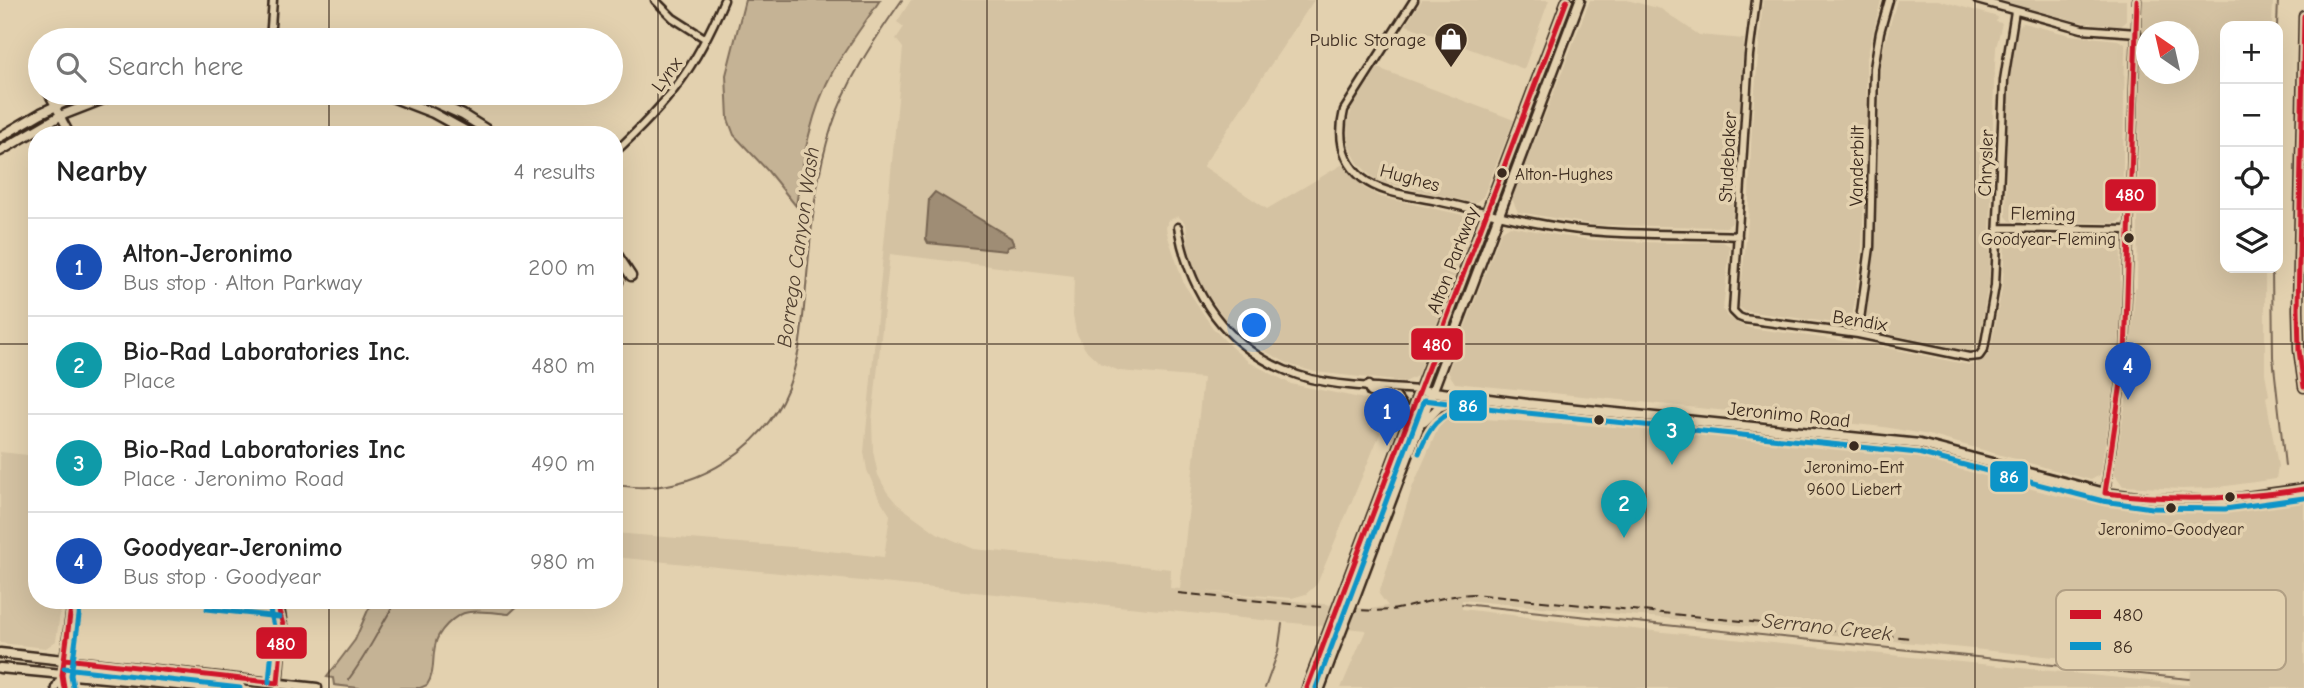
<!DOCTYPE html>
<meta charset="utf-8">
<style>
body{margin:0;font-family:"Comic Neue",sans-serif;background:#f6f6f6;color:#222}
.controls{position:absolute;right:21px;top:21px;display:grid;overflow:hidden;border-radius:14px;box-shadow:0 7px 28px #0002}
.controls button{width:63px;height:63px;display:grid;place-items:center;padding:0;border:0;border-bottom:2px solid #e0e0e0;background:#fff;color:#222;font:35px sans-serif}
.compass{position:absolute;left:2136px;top:21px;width:63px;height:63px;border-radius:50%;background:#fff;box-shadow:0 7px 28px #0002;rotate:326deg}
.you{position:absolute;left:1255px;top:326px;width:24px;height:24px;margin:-18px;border:5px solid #fff;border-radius:50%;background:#1a73e8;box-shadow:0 0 0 10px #1a73e833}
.badge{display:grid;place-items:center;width:46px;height:46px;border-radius:50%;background:#ea580c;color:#fff;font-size:23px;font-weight:700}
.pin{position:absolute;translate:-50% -58px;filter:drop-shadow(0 2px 4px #0008)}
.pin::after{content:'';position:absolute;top:37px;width:24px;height:21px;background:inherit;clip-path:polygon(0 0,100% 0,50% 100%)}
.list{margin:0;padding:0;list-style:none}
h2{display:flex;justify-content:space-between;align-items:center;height:91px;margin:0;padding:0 28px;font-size:30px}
h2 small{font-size:23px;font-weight:400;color:#767676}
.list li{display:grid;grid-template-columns:46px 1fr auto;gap:21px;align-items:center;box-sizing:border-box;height:98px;padding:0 28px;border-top:2px solid #e0e0e0}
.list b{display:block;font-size:26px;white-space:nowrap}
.list p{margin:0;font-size:23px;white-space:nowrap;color:#767676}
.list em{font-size:23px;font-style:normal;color:#767676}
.icon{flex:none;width:38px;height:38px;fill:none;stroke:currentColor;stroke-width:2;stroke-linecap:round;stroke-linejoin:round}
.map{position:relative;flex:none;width:2304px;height:688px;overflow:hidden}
.search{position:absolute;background:#fff;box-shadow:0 7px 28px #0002;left:28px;top:28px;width:595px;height:77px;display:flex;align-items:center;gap:18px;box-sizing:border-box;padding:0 24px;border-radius:38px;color:#767676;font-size:26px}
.panel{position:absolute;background:#fff;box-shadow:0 7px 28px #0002;left:28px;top:126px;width:595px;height:483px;border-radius:28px}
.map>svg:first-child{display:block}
.built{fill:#d4c2a2;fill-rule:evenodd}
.green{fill:#c5b395;stroke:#806e5a;stroke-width:2}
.water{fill:#9f8d74;stroke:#776552;stroke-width:2}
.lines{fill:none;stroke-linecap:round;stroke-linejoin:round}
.stream{stroke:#776552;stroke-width:2}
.minor-casing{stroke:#3b2a1e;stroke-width:11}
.major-casing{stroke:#3b2a1e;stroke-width:13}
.minor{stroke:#e3d1af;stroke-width:6}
.major{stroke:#e3d1af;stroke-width:8}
.rail{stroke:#3b2a1e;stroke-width:2;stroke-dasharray:10 5;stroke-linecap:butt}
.major-bridge-casing{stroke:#3b2a1e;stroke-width:13;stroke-linecap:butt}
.major-bridge{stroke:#e3d1af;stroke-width:8}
.bus-1-casing{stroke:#e3d1af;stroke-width:10}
.bus-2-casing{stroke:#e3d1af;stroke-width:10}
.bus-1{stroke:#cf1429;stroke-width:5}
.bus-2{stroke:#0c94c8;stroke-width:5}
.grid{fill:none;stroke:#3b2a1e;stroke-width:2;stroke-opacity:0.55}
.bus-dot{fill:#3b2a1e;stroke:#e3d1af;stroke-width:2.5}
.labels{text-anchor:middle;stroke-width:7;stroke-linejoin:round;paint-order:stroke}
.bus-label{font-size:17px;fill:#3b2a1e;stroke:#e3d1af}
.poi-label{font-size:19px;fill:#3b2a1e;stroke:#e3d1af;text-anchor:end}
.street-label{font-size:19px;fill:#3b2a1e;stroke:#e3d1af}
.water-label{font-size:21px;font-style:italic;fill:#4f3e2f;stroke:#e3d1af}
.key{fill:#e3d1af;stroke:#b19f84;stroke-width:2}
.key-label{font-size:19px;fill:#3b2a1e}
.line-badge{stroke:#e3d1af;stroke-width:2.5}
.badge-label{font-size:19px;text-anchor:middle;font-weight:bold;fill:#fff}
</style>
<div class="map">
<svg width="2304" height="688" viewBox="0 0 2304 688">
<rect width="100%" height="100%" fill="#e3d1af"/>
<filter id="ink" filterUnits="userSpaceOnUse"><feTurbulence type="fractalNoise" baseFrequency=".0143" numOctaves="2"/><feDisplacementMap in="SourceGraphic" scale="14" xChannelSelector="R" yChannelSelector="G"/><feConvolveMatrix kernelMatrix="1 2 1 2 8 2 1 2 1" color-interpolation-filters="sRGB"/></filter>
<g filter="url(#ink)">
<path class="built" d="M911 0H1314L1203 166 1267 209 1343 164 1364 188 1381 197 1463 215 1471 224 1472 230 1417 376 1405 382 1315 372 1291 365 1251 344 1229 324 1199 283 1188 246 1186 224 1178 216 1168 221 1166 228 1168 237 1184 284 1212 327 1231 347 1249 362 1291 384 1370 400 1379 408 1383 420 1382 429 1317 584 1306 594 1292 598 1200 591 1370 609 1388 606 1379 594 1412 488 1440 424 1449 417 1737 434 1904 454 2054 495 2110 507 2177 512 2235 508 2304 500V688H1341L1366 630 614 557V533L792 547 884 557 890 515 878 496 867 470 864 452 903 48 896 39 904 27 897 22ZM890 254 1074 276 1073 315 1076 332 1085 349 1100 363 1120 371 1203 378 1180 589 1170 588 1171 569 974 549 937 533 897 504 887 492 878 475 873 451 872 421ZM1462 600 1707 622 2191 671 2189 685 1584 624 1462 609Z
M1422 0H1549L1524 69 1406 25Z
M1590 0H1627L1661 9 1699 35 1744 39 1732 223 1726 227 1596 225 1518 212 1512 199Z
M1763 0H1881L1866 62 1867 127 1862 247 1852 318 1843 324 1744 311 1739 307 1748 221 1752 124Z
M1897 0H1938L1998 17 1996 22 2002 23 1996 48 1994 82 1989 279 1978 345 1970 351 1871 330 1865 324 1875 244 1881 57Z
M1998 0H2126V21L2120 26 2080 22Z
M2141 0H2273L2272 26H2225V268H2265V373L2269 395 2266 397 2278 466 2276 479 2212 488 2182 489 2123 486 2114 473 2129 382 2135 288 2137 287ZM2146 32H2188V74H2146Z
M2023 23 2070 35 2118 40 2125 44 2122 219 2116 223 2010 221 2006 216 2008 76 2018 27Z
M1378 68 1514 120 1483 197 1475 203 1382 182 1371 176 1358 163 1349 146 1347 125 1353 105Z
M1510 226 1561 236 1594 240 1669 243 1723 242 1730 246 1723 310 1727 316 1739 324 1750 328 1873 345 1969 365 1982 361 1990 353 2003 283 2005 240 2008 236 2118 237 2121 242 2120 330 2117 371 2100 475 2091 480 1929 435 1884 427 1455 383 1448 372 1501 232Z
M0 452 37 456V600H62L56 641 46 648 0 643Z"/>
<path class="green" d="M745 0H880C865 23 848 45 834 69 811 110 803 159 796 206L767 170 734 135 728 119 726 75Z
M375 600H524L509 614C497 613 481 610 469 612 454 614 437 632 435 646 432 660 435 673 427 685L420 688H359L334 685 333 678 327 677 355 640 368 610Z"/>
<path class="water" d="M935 192 1011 238 1014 245 1007 247 1006 251 928 243 926 239 929 199Z"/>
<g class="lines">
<path class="stream" d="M2277 26 2278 0
M2272 268 2273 357 2285 466
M614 485C625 486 636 488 647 487 701 486 757 449 782 401 791 384 795 367 799 349 810 276 808 197 832 126 847 80 874 40 902 0
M1462 604 2189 679
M348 680C368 654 379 628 397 600
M1265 688 1278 652 1282 624"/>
<g class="minor-casing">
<path id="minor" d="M655 0 673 18 706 39
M1414 0 1344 110C1338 135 1341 160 1362 178 1381 194 1414 196 1437 201 1487 212 1538 226 1589 231 1639 235 1689 234 1738 236
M1756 0 1749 55 1733 311 1739 317 1744 319 1858 334 1969 357 1979 356 1984 349 1995 286 2004 80 2015 11
M1977 0 2082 29 2137 33
M270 40 273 0
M48 93 69 132
M614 153C668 103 695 69 724 0
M1178 227C1191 302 1236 359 1311 379 1345 387 1383 387 1418 390
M1999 228 2129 230
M1858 334 1870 247 1874 68 1880 32 1889 0
M2105 493 2125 355 2137 0
M55 688 61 677
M64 688 62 675 72 600
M278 688 283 625 280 608"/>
</g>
<g class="major-casing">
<path id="major" d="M2304 16 2298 309 2299 350 2304 387
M381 93 433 113 473 135
M414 93 463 115 495 135
M0 137 41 113 84 93
M0 151 60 116 119 93
M614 250 631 276
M614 276 618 282
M1368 386 1371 392 1396 398 1401 405 1402 418 1406 423
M1418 390 1528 404 1920 444 2105 493 2153 499 2224 500 2304 489
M1424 422 1439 407 1460 399
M1356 594 1580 0
M0 653 317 688
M0 668 209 688
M1307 688 1567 0
M1320 688 1333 653"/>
</g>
<use href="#minor" class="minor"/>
<use href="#major" class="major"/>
<path class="rail" d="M1178 593 1321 607
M1347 610C1364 610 1380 612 1397 609 1423 604 1446 595 1473 594L1911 638"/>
<g class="major-bridge-casing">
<path id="major-bridge" d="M1333 653 1356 594"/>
</g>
<use href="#major-bridge" class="major-bridge"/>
<g class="bus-1-casing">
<path id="bus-1" d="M2304 16 2298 309 2299 350 2304 387
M2105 493 2125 355 2137 0
M2105 493C2172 501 2237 500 2304 489
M210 600 280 608
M65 659 278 683 283 625 276 600
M64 688 62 675 72 600
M1307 688 1567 0"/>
</g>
<g class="bus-2-casing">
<path id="bus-2" d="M1419 453C1430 425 1437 416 1466 406
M268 602 274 626 269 682
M207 609 279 617
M64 668 240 688
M73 687 71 675 81 601
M1316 688 1424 400 1527 413 1918 453 2103 501 2152 508 2225 509 2304 498"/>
</g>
<use href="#bus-1" class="bus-1"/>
<use href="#bus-2" class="bus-2"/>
</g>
</g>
<path class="grid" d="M329 0V40M658 0V688M987 0V688M1317 0V688M1646 0V688M1975 0V688M329 93V135M0 344H37M614 344H2304M329 600V688"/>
<defs>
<g id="shop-pin" transform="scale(1.75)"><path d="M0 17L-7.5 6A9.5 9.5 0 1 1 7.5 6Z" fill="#3b2a1e" stroke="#e3d1af"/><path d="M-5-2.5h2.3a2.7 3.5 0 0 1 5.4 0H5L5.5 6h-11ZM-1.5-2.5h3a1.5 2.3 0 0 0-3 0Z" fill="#fff"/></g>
</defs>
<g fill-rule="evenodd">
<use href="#shop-pin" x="1451" y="39"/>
</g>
<g class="bus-dot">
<circle cx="1502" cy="173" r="6"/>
<circle cx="2129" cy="238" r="6"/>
<circle cx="1599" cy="420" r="6"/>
<circle cx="1854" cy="446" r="6"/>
<circle cx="2230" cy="497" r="6"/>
<circle cx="2171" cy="508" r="6"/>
</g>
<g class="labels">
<g class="bus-label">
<text x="1515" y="180" text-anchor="start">Alton-Hughes</text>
<text x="2116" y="245" text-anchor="end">Goodyear-Fleming</text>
<text x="1854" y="473">Jeronimo-Ent<tspan x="1854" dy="22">9600 Liebert</tspan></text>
<text x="2171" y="535">Jeronimo-Goodyear</text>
</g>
<g class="poi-label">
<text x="1426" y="46">Public Storage</text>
</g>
<g class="street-label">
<text transform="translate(666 74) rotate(-54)" y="7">Lynx</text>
<text transform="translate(1727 157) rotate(-87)" y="7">Studebaker</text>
<text transform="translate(1985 163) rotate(-88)" y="7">Chrysler</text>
<text transform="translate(1856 166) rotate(-89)" y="7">Vanderbilt</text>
<text transform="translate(1410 177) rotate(15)" y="7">Hughes</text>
<text transform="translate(2043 213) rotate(1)" y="7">Fleming</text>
<text transform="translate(1452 260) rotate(-69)" y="7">Alton Parkway</text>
<text transform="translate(1860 320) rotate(9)" y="7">Bendix</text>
<text transform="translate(1789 414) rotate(6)" y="7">Jeronimo Road</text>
</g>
<g class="water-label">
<text transform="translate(798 247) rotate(-82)" y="7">Borrego Canyon Wash</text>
<text transform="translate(1827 627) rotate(6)" y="7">Serrano Creek</text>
</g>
</g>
<rect x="2056" y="590" width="230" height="80" rx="10" class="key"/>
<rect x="2070" y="610" width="31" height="9" fill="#cf1429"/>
<rect x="2070" y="642" width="31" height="8" fill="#0c94c8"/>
<g class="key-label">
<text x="2113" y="621">480</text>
<text x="2113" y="653">86</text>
</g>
<g class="line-badge">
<rect x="2104" y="178" width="53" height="34" rx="7" fill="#cf1429"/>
<rect x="1410" y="327" width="54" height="34" rx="7" fill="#cf1429"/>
<rect x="1448" y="389" width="40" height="33" rx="7" fill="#0c94c8"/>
<rect x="1989" y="460" width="40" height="33" rx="7" fill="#0c94c8"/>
<rect x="255" y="626" width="53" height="34" rx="7" fill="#cf1429"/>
</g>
<g class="badge-label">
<text x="2130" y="201">480</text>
<text x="1437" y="351">480</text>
<text x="1468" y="412">86</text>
<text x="2009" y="483">86</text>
<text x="281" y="650">480</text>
</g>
</svg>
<div class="controls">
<button>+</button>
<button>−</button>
<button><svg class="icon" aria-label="locate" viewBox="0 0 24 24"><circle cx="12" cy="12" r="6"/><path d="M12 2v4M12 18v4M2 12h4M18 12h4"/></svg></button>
<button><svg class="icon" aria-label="layers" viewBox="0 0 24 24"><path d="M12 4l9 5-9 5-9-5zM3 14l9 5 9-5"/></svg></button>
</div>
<svg class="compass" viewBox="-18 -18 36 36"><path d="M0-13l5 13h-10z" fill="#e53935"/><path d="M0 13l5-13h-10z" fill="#767676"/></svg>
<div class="you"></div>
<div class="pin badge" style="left:1387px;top:446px;background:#1a4fb4">1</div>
<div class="pin badge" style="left:1624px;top:538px;background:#0f9aa8">2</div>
<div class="pin badge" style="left:1672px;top:465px;background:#0f9aa8">3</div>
<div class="pin badge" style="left:2128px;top:400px;background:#1a4fb4">4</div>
<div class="search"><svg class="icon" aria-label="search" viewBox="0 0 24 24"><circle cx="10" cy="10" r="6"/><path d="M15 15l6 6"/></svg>Search here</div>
<section class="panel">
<h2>Nearby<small>4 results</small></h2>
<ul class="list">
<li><span class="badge" style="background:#1a4fb4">1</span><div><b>Alton-Jeronimo</b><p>Bus stop · Alton Parkway</p></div><em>200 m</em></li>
<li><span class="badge" style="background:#0f9aa8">2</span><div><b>Bio-Rad Laboratories Inc.</b><p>Place</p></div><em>480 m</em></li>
<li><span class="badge" style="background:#0f9aa8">3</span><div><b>Bio-Rad Laboratories Inc</b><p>Place · Jeronimo Road</p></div><em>490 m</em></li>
<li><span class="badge" style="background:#1a4fb4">4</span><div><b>Goodyear-Jeronimo</b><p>Bus stop · Goodyear</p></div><em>980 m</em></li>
</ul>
</section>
</div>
